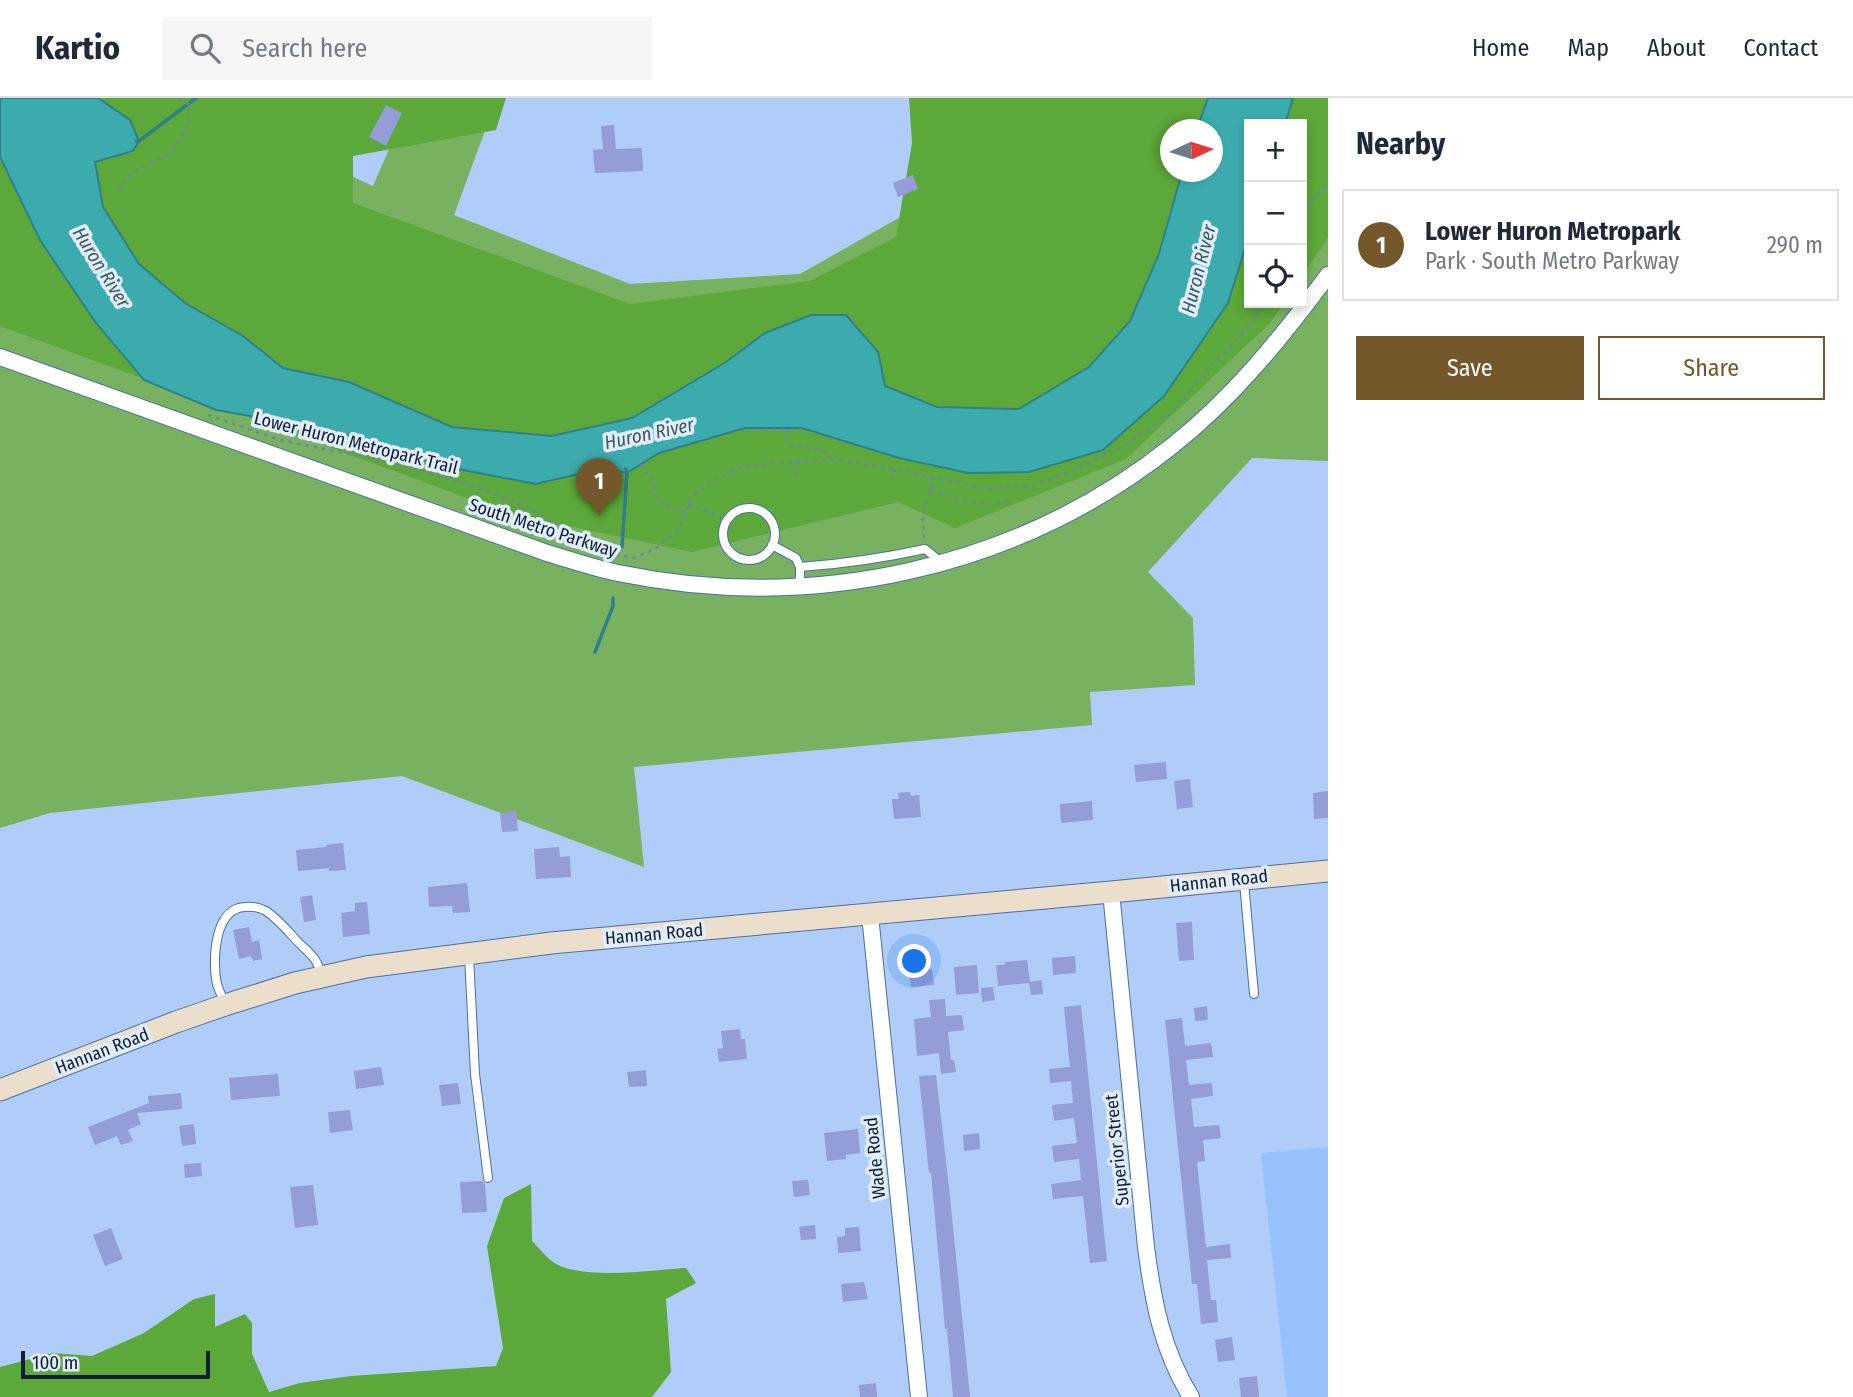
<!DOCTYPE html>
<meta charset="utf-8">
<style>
body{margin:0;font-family:"Fira Sans Condensed",sans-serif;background:#f6f6f7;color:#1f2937}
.controls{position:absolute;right:21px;top:21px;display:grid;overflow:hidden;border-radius:0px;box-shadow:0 4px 10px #0003}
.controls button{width:63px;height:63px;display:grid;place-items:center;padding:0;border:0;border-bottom:2px solid #e0e1e3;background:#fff;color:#1f2937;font:35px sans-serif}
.compass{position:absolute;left:1160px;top:21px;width:63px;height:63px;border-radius:50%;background:#fff;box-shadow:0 4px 10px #0003;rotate:86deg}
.scale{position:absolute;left:21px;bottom:18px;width:189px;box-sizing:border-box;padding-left:7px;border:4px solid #111f32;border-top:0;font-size:19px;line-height:24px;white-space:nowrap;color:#111f32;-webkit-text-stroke:5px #e1edfd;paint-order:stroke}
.you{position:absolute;left:915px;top:864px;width:24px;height:24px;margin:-18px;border:5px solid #fff;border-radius:50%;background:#1a73e8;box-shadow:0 0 0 10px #1a73e833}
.badge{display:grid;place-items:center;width:46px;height:46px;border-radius:50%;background:#74582b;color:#fff;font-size:23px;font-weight:700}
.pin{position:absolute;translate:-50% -58px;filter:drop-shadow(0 2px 4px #0008)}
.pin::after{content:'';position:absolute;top:37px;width:24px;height:21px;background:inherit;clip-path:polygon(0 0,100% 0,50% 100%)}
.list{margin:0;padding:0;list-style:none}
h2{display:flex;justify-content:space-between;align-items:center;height:91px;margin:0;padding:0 28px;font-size:30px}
h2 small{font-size:23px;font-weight:400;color:#747a83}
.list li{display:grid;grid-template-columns:46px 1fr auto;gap:21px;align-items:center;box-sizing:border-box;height:112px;margin:0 14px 14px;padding:0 14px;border:2px solid #e0e1e3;border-radius:0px}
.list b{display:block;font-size:26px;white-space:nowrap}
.list p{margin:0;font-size:23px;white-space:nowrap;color:#747a83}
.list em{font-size:23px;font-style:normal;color:#747a83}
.actions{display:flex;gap:14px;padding:21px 28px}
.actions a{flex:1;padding:16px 0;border:2px solid #74582b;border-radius:0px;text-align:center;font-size:24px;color:#74582b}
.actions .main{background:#74582b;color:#fff}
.icon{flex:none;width:38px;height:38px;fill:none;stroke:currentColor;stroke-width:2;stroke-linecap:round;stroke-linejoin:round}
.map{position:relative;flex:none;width:1328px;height:1299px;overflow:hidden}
header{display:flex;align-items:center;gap:42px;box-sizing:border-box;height:98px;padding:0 35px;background:#fff;border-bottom:2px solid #e0e1e3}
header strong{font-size:33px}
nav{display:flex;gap:38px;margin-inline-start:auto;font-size:24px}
.search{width:490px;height:63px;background:#f6f6f7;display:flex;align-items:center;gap:18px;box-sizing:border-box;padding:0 24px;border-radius:0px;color:#747a83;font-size:26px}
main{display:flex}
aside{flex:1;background:#fff}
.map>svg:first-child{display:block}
.built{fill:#97c1fc}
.green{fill:#78b260;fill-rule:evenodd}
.forest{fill:#5da83a;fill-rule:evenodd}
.water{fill:#3cabae;stroke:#2f8189;stroke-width:2}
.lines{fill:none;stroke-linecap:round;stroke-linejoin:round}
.stream{stroke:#2f8189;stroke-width:3.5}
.building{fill:#949dd7}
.lane-casing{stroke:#4d6f9f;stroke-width:10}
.street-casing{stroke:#4d6f9f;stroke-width:18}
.secondary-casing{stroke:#4d6f9f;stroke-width:23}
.path{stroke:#6e85a6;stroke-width:2.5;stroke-dasharray:3.5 5;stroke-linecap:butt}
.lane{stroke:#fff;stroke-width:8}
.street{stroke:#fff;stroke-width:16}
.secondary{stroke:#ebdecb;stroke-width:21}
.labels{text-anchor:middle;stroke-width:7;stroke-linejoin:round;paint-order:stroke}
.street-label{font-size:18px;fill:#111f32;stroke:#e1edfd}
.water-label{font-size:19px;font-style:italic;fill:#3b5c5d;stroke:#e1edfd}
</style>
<header>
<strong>Kartio</strong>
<div class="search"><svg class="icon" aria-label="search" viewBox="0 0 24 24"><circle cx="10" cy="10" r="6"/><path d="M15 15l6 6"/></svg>Search here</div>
<nav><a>Home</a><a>Map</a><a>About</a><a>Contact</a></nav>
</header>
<main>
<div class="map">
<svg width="1328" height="1299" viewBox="0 0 1328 1299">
<rect width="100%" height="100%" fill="#afcdf8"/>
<path class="built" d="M1328 1049V1299H1287L1261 1055Z"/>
<path class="green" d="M0 0 208 12 373 88 411 0H497L454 117 630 186 800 176 932 101 914 60 1328 0V363L1252 360 1148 474 1193 520 1195 587 1090 594 1092 627 634 669 644 769 402 678 50 715 0 730ZM1249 26H1302V205H1249ZM1170 32H1212V74H1170Z"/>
<path class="forest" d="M0 0H506L496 32 353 58V105L630 206 809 183 896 139 912 45 909 0H1328V140L1302 178V26H1249V205H1284L1270 225 1126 361 955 430 898 404 692 454 511 416 0 228ZM1170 32H1212V74H1170Z
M531 1086 532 1143C539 1150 547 1161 556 1166 586 1182 652 1172 686 1170L696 1185 666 1201 671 1274 652 1299H0V1269L53 1255 92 1258 144 1235 194 1201 215 1196V1229L245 1216 252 1225V1256L269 1294 300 1285 351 1278 496 1268 503 1250 487 1148 504 1100Z"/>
<path class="water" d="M0 0H98L130 22 139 43 133 53 95 64 103 109 139 166 185 205 243 238 283 270 349 284 452 329 552 338 632 320 726 264 765 235 811 217H846L878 254 885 288 937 309 1019 311 1089 269 1130 223 1159 156 1182 74H1212V32L1197 31 1208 0H1293L1285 26H1249V138L1228 205 1164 298 1103 352 1029 374 968 375 899 360 802 330H745L659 355 627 375 604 370 536 386 443 368 332 332 216 312 144 282 96 225 40 142 0 59Z"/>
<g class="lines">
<path class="stream" d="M136 43H139L196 0
M622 449 627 375 626 371
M595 554 613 508V500"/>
</g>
<path class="building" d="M386 7 402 15 386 48 369 39Z
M614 27 616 51 642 50 643 73 595 75 593 52 603 51 601 28Z
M913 77 918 91 898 99 893 85Z
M1166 664 1167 681 1136 684 1134 667Z
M1190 681 1193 709 1177 711 1174 683Z
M1328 693V720L1314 721 1313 695Z
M910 694 911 698 919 697 921 719 894 721 892 701H899L898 695Z
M1092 703 1093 722 1061 725 1060 706Z
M516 713 518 733 502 734 500 715Z
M343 745 346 772 329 773V770L298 773 296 752 326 749V747Z
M559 749 560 759 570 758 571 779 536 781 534 751Z
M467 785 470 814 453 815 452 808 429 809 428 789Z
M312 797 316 822 304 824 300 799Z
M367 804 370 836 343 839 341 815 355 813V805Z
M1192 824 1194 862 1179 863 1176 825Z
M249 829 252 844 259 842 262 861 253 863 251 858 239 861 233 832Z
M1075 858 1076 875 1053 877 1052 860Z
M1027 862 1030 884 1042 882 1043 896 1031 897 1029 885 998 888 996 867H1005V864Z
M977 867 979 895 956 897 954 869Z
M932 871 934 887 911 889 909 873Z
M993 889 995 902 982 904 981 890Z
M945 901 946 918 962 917 964 932 948 934 951 962H954L956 974 941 976 939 955 917 958 914 921 931 919 929 902Z
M1081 907 1107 1163 1090 1165 1083 1098 1053 1101 1051 1086 1081 1082 1079 1061 1054 1064 1052 1048 1077 1045 1074 1020 1054 1023 1052 1007 1073 1005 1071 983 1050 985 1049 971 1070 969 1064 909Z
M1207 908 1208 922 1195 923 1194 910Z
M1182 920 1185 948 1211 945 1213 959 1186 962 1189 987 1212 985 1213 998 1191 1001 1194 1029 1219 1027 1221 1040 1203 1042 1205 1063 1197 1064 1206 1149 1230 1146 1231 1160 1207 1162 1211 1202H1216L1218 1224 1201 1226 1197 1186H1192L1165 922Z
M740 931 741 941H745L747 961 719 964 717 951 723 950 721 933Z
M381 969 384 987 356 991 354 973Z
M646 972 647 988 629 989 627 974Z
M278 976 280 998 231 1002 229 980Z
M936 977 949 1089 970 1299H953L947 1231H945L931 1075H929L919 978Z
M458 985 461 1006 442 1008 439 987Z
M181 995 182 1011 137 1015 141 1026 128 1032 133 1043 121 1047 117 1038 95 1047 88 1029 149 1005 148 998Z
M350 1012 353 1032 330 1035 328 1014Z
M194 1026 196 1046 182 1048 179 1028Z
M858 1031 860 1055 846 1057V1061L827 1063 824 1035Z
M979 1035 980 1051 964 1053 963 1037Z
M201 1065 202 1078 185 1080 184 1066Z
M808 1082 810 1097 794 1099 792 1083Z
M482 1083 485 1086 487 1114 462 1115 460 1084Z
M313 1087 318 1127 295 1130 290 1089Z
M815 1127 816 1141 801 1142 799 1129Z
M859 1129 861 1153 838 1155 837 1139 845 1138V1130Z
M111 1130 123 1161 105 1168 93 1137Z
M864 1184 868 1201 843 1204 841 1186Z
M1232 1239 1235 1262 1218 1264 1215 1242Z
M1257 1278 1259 1299H1241L1239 1280Z
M876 1285 877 1299H860L859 1287Z"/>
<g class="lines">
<g class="lane-casing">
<path id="lane" d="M723 436a26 26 0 1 1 52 0a26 26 0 1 1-52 0Z
M772 447 796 460 800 469
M800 488V469C842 466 884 460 925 451L941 464
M1244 784 1254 896
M469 858 475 976 488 1080
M225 907C223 900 219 893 217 886 212 863 214 810 245 809 252 808 260 810 266 813 278 821 288 833 297 843 310 856 318 860 321 878"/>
</g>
<g class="street-casing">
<path id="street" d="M0 259 547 455C571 462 594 470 618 475 812 515 1016 472 1172 348 1233 300 1282 239 1328 177
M1111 794 1146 1149C1153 1203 1162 1252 1191 1299
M870 817 919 1299"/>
</g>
<g class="secondary-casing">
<path id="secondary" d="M0 992 176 924 225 907 295 885 366 869 551 845 1111 794 1328 773"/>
</g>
<path class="path" d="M119 93C125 86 130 76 137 72 145 66 155 64 163 59 180 50 192 25 189 6L174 0
M1302 116 1323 90 1328 87
M208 317 280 342 398 366 471 387 522 407 613 456 635 460 656 450 678 432 690 401 708 386 741 369 784 364 839 362 901 372 987 391 1035 387 1064 376 1119 351 1171 316 1206 272 1246 232 1260 211 1262 205
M787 331V342L790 348 820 351 828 354 830 362
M747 332H801
M796 364V377
M641 366 653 384 656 397 662 406 685 414
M892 382 895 371
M931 392C956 400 982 411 1008 403
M688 406 727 422
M924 440 923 419 934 379"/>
<use href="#lane" class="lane"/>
<use href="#street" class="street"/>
<use href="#secondary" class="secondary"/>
</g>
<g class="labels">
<g class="street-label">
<text transform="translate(356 345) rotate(14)" y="6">Lower Huron Metropark Trail</text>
<text transform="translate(543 430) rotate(18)" y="6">South Metro Parkway</text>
<text transform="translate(1219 783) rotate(-6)" y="6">Hannan Road</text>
<text transform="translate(654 836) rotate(-5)" y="6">Hannan Road</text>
<text transform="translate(102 953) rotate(-21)" y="6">Hannan Road</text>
<text transform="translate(1117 1052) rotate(-96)" y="6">Superior Street</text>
<text transform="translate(875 1060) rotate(-96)" y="6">Wade Road</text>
</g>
<g class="water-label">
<text transform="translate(102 169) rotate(58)" y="7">Huron River</text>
<text transform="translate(1198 171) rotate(-76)" y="7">Huron River</text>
<text transform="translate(649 335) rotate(-12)" y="7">Huron River</text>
</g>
</g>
</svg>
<div class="controls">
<button>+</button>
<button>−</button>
<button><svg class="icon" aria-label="locate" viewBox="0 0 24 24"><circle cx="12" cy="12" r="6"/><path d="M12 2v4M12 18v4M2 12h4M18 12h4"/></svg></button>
</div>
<svg class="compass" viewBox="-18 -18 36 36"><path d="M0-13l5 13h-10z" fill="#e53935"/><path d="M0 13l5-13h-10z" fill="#747a83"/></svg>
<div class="scale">100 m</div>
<div class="you"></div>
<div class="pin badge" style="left:599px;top:418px">1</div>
</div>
<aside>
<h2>Nearby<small></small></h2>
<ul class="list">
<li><span class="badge">1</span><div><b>Lower Huron Metropark</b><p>Park · South Metro Parkway</p></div><em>290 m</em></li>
</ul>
<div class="actions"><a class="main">Save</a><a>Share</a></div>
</aside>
</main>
